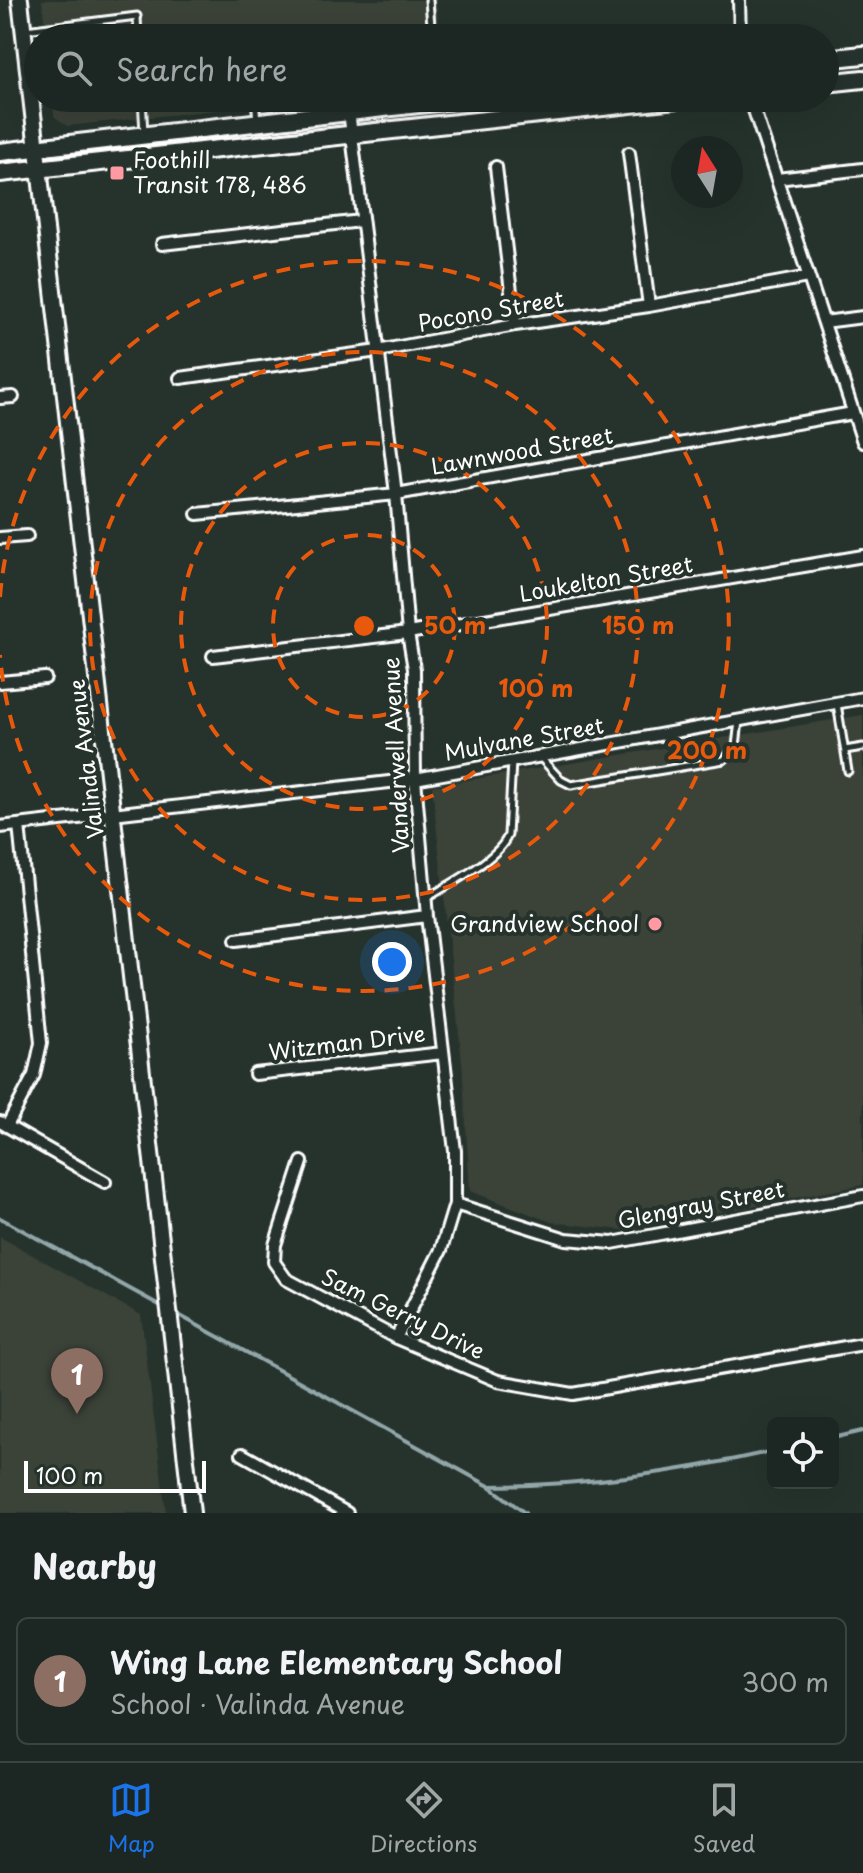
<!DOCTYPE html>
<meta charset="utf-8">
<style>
body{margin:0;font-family:"Playpen Sans",sans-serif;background:#252e2a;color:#f1f3f6}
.controls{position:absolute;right:24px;bottom:24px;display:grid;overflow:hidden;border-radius:12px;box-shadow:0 8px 32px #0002}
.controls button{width:72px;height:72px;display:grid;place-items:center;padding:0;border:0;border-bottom:2px solid #3a4340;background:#1c2622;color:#f1f3f6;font:40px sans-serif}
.compass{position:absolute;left:671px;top:136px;width:72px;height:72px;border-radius:50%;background:#1c2622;box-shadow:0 8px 32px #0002;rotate:349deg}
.scale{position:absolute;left:24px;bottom:20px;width:182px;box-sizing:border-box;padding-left:8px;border:4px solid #fff;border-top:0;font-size:22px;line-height:28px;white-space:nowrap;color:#fff;-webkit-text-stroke:6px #26332d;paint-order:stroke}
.you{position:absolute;left:392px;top:962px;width:28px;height:28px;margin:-20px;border:6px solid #fff;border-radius:50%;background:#1a73e8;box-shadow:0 0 0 12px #1a73e833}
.badge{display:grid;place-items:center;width:52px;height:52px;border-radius:50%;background:#1a73e8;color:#fff;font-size:26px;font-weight:700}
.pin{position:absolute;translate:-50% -66px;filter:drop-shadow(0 2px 4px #0008)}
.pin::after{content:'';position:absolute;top:42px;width:28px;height:24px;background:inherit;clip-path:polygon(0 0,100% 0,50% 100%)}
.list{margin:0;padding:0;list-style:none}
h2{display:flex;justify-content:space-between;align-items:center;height:104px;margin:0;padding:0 32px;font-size:34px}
h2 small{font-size:26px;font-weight:400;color:#a0a5a5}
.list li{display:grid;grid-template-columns:52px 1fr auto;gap:24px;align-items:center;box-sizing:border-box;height:128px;margin:0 16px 16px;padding:0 16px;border:2px solid #3a4340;border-radius:12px}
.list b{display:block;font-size:30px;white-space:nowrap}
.list p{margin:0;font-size:26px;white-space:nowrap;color:#a0a5a5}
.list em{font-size:26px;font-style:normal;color:#a0a5a5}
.icon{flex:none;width:44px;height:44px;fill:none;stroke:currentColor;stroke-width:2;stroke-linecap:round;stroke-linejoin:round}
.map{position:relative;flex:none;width:863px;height:1513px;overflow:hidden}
.search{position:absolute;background:#1c2622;box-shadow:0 8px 32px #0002;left:24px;right:24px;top:24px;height:88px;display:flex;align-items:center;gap:20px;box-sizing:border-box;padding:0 28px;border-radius:44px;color:#a0a5a5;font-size:30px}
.sheet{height:248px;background:#1c2622}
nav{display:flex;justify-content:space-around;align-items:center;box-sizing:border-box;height:112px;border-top:2px solid #3a4340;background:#1c2622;font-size:22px;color:#a0a5a5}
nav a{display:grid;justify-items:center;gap:4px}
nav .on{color:#1a73e8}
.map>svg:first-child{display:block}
.built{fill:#3b4339}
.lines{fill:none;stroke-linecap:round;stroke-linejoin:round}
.stream{stroke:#93a7aa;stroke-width:4}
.service-casing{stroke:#fff;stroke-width:11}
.minor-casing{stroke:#fff;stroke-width:16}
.secondary-casing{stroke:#fff;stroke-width:20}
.primary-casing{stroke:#fff;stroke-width:22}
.service{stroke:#26332d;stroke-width:5}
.minor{stroke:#26332d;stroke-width:10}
.secondary{stroke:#26332d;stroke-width:14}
.primary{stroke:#26332d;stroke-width:16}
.ring{fill:none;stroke:#e8590c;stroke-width:4;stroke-dasharray:14 10}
.poi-dot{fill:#ff9aa2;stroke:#26332d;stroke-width:3}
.labels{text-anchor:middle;stroke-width:8;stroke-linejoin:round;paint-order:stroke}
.poi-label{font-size:22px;fill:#fff;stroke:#26332d;text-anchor:start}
.street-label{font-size:22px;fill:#fff;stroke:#26332d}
.centre{fill:#e8590c;stroke:#26332d;stroke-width:4}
.ring-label{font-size:24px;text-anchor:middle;font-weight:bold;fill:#e8590c;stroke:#26332d;stroke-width:8;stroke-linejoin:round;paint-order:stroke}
</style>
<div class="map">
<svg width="863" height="1513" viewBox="0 0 863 1513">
<rect width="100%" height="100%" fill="#26332d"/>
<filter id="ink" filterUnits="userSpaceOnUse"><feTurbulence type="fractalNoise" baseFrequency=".0125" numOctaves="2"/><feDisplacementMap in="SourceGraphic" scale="16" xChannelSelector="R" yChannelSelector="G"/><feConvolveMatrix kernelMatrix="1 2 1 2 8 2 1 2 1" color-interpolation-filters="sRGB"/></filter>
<g filter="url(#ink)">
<path class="built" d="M42 0H436L440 38H46Z
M53 98H327L67 126 54 116Z
M863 715V1185L623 1230 551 1222 470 1191 462 1062 432 786Z
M0 1237 141 1315 166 1513H0Z"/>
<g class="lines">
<path class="stream" d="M0 1218 163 1307
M175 1313 489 1486C584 1486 680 1472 773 1451
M833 1438 863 1431
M489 1486 525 1513"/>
<g class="service-casing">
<path id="service" d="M429 0 432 38
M25 30 137 16 138 38
M142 98 144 133
M255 98 257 121
M837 704 848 771
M845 750 863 747
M540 757 561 780 571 785 724 760 736 746 739 721
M427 898C449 884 499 859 508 835L512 761"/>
</g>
<g class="minor-casing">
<path id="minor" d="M739 0 740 38
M750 98 863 442
M349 111 396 494 408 633 414 669 415 779 427 916 455 1151V1204L441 1250 396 1338
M629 153 649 306
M496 167 515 325
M777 179 863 169
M162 244 361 221
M824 322 863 317
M180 378 378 351 515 325 649 306 808 277
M0 398 13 397
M197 514 396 494 853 413
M0 538 27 536
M213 656 408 633 863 556
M0 682 45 678
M0 827 415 779 863 698
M236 940 427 916
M255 1074 443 1053
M0 1122 105 1182
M7 1126 34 1075 41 1043 19 825
M302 1162 275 1245 274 1262 286 1279 396 1338 498 1381 573 1394 863 1344
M455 1204 566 1239 612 1243 863 1196
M242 1454 347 1513"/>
</g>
<g class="secondary-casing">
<path id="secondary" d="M20 0 192 1513"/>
</g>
<g class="primary-casing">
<path id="primary" d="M825 59 863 55
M825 83 863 79
M0 152 471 98
M0 173 685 98"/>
</g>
<use href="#service" class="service"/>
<use href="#minor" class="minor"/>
<use href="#secondary" class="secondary"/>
<use href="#primary" class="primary"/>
</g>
</g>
<g class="ring">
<circle cx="364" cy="626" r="91"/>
<circle cx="364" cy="626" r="183"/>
<circle cx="364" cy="626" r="274"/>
<path d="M0 597A365 365 0 1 1 0 655"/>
</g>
<g class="poi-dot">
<rect x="109" y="165" width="16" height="16" rx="4"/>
<circle cx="655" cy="924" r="8"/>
</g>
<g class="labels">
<g class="poi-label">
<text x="133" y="168">Foothill<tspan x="133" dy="25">Transit 178, 486</tspan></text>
<text x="639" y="932" text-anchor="end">Grandview School</text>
</g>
<g class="street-label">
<text transform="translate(491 311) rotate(-10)" y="8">Pocono Street</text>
<text transform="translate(522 451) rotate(-10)" y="8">Lawnwood Street</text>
<text transform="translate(606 579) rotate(-10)" y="8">Loukelton Street</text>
<text transform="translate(524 739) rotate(-10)" y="8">Mulvane Street</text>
<text transform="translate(396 755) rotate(-93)" y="8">Vanderwell Avenue</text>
<text transform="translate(86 759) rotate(-97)" y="8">Valinda Avenue</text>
<text transform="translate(347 1043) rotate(-7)" y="8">Witzman Drive</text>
<text transform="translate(701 1205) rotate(-11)" y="8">Glengray Street</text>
<text transform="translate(403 1314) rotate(26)" y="8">Sam Gerry Drive</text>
</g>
</g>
<circle cx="364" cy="626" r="12" class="centre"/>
<g class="ring-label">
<text x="455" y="634">50 m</text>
<text x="638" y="634">150 m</text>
<text x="536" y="697">100 m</text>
<text x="707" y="759">200 m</text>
</g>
</svg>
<div class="controls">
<button><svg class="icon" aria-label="locate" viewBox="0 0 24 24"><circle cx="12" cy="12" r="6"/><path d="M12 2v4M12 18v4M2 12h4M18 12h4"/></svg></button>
</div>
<svg class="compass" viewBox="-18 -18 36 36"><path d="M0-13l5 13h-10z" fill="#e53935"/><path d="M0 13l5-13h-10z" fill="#a0a5a5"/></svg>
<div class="scale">100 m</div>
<div class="you"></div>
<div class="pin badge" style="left:77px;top:1414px;background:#8d6e63">1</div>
<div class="search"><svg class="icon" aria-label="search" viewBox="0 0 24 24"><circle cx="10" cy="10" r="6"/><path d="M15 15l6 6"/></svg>Search here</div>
</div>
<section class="sheet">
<h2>Nearby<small></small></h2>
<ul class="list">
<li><span class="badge" style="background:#8d6e63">1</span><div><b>Wing Lane Elementary School</b><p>School · Valinda Avenue</p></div><em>300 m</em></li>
</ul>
</section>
<nav>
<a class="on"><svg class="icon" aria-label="map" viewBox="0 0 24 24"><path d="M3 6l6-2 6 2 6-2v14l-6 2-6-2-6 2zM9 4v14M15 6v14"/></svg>Map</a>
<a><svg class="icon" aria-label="directions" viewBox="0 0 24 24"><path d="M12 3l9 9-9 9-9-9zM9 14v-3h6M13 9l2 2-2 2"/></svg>Directions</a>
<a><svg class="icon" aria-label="saved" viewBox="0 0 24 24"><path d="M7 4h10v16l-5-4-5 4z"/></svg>Saved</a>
</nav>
